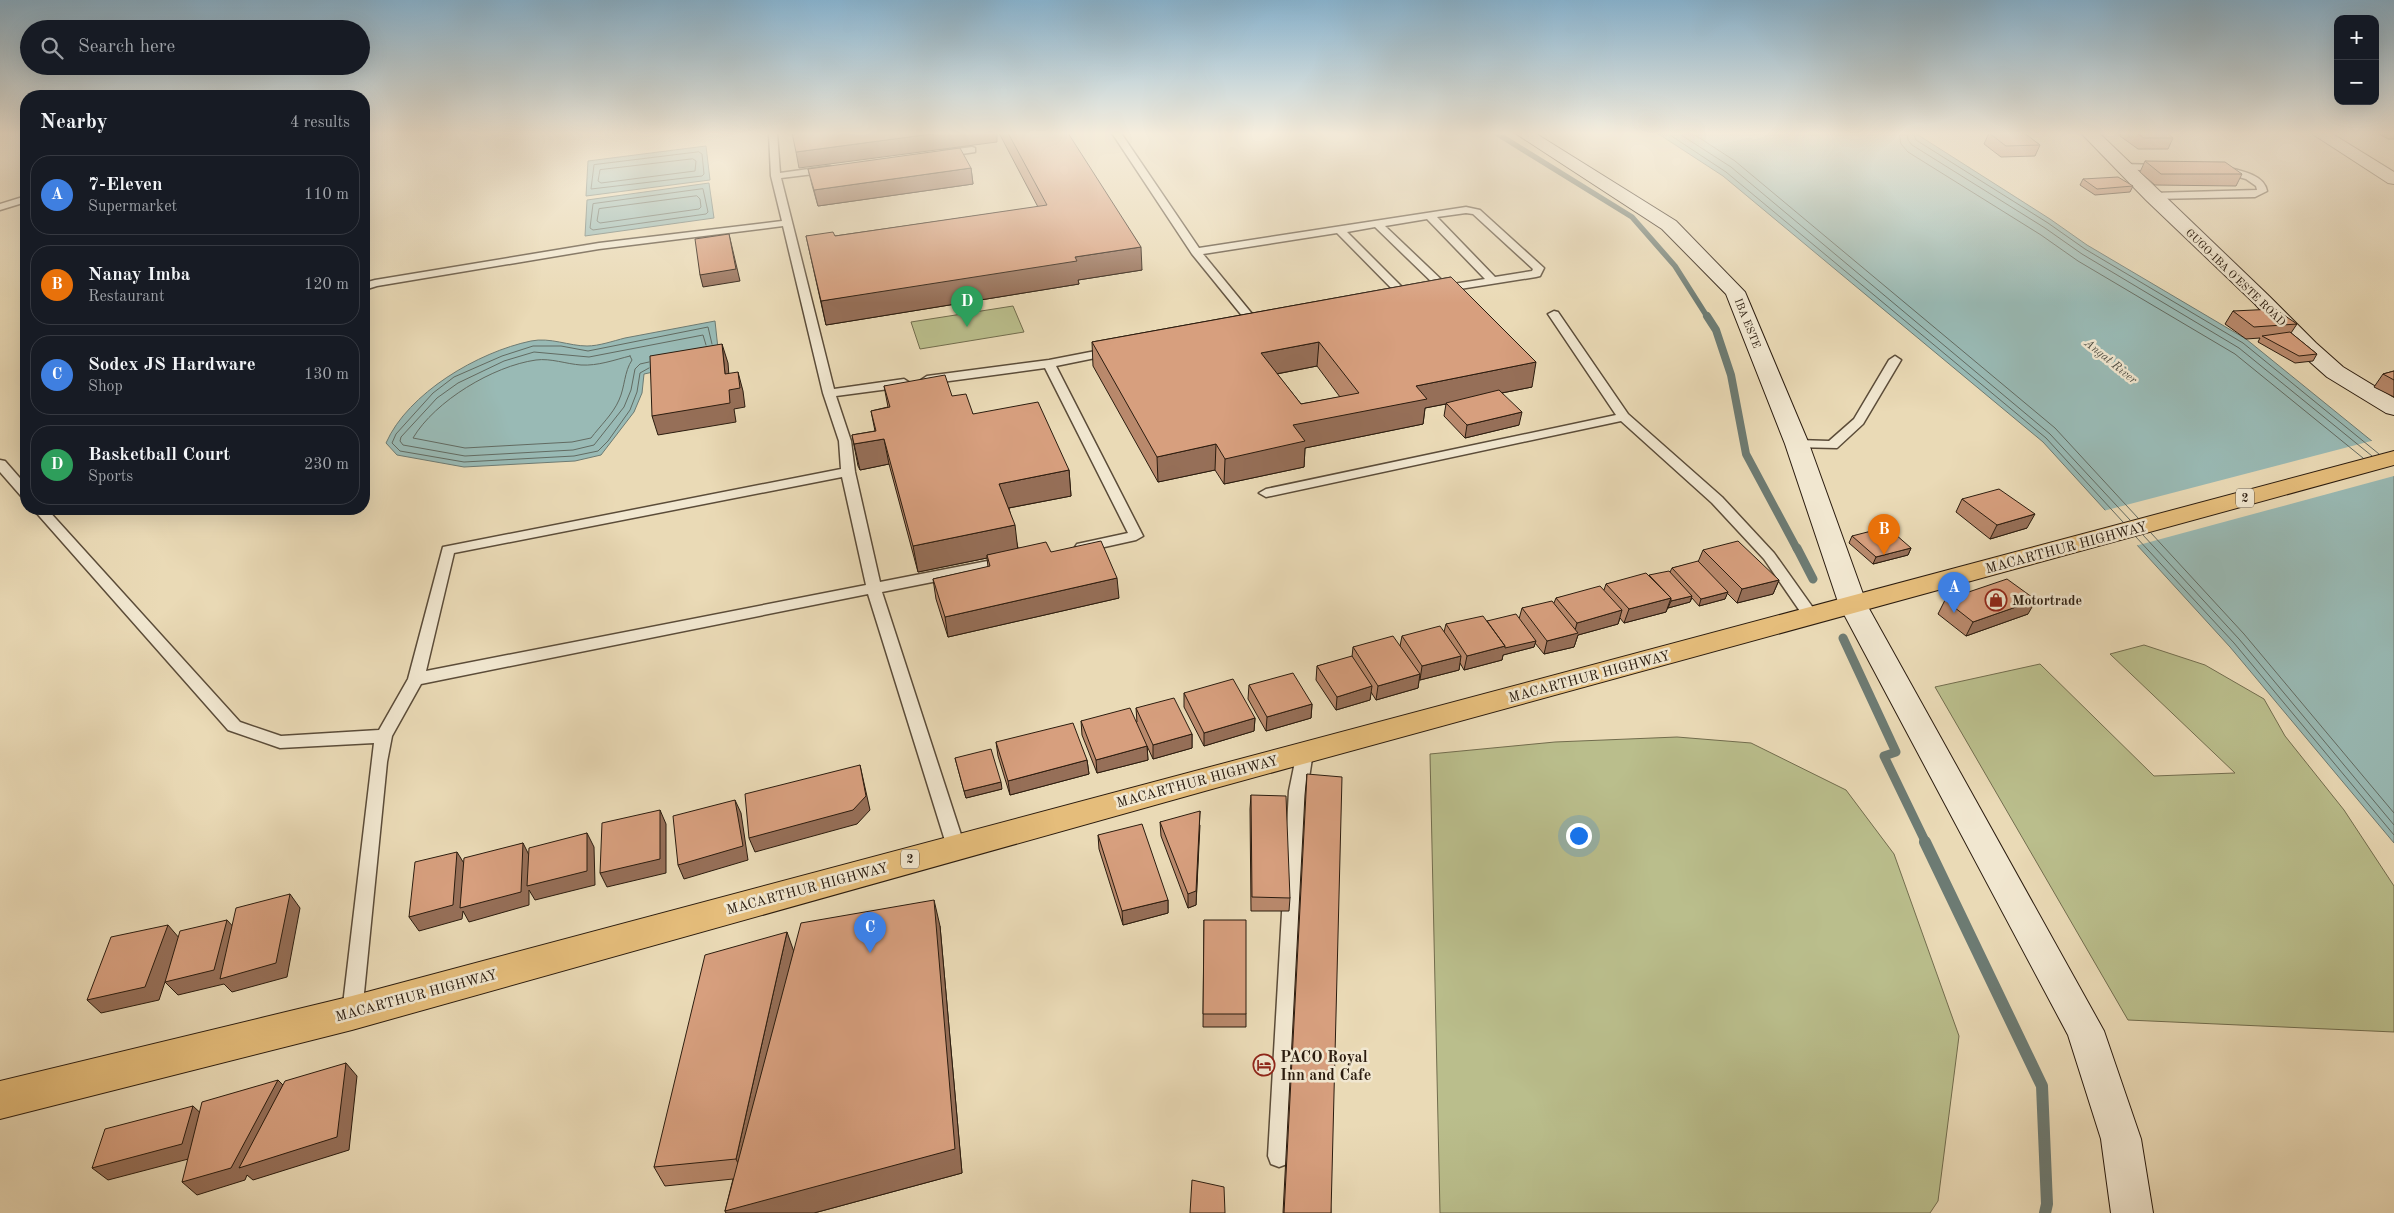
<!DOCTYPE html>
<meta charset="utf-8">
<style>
body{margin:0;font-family:"Old Standard TT",serif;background:#242831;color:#f1f3f6}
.controls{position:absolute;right:15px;top:15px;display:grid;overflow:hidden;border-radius:10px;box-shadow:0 5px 20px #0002}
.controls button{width:45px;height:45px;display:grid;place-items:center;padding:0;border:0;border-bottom:1px solid #363941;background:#171b24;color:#f1f3f6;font:25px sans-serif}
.you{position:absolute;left:1578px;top:835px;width:18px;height:18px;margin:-12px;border:4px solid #fff;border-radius:50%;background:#1a73e8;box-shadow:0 0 0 8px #1a73e833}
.badge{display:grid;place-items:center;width:32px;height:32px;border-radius:50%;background:#2563eb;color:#fff;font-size:16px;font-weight:700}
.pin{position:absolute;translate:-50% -41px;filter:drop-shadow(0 1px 2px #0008)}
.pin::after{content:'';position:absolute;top:26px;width:18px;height:15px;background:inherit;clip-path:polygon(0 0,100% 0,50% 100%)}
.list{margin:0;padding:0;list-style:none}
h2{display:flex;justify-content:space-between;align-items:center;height:65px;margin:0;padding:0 20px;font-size:21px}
h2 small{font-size:16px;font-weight:400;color:#9ea1a6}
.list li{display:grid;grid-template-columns:32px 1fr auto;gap:15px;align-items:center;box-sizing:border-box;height:80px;margin:0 10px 10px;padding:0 10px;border:1px solid #363941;border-radius:20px}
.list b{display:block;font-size:19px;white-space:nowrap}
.list p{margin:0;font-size:16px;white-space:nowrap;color:#9ea1a6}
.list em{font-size:16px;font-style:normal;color:#9ea1a6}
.icon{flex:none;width:28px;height:28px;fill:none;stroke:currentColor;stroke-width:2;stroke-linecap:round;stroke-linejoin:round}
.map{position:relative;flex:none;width:2394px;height:1213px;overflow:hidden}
.search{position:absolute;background:#171b24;box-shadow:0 5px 20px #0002;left:20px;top:20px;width:350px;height:55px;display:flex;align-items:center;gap:12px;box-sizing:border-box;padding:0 18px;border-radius:28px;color:#9ea1a6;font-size:19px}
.panel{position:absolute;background:#171b24;box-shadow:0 5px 20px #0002;left:20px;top:90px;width:350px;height:425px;border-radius:20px}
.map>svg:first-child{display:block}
.green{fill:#babe8c;stroke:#726d4e}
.water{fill:#99bab5;stroke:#6d7b73}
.pier{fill:#eadab6}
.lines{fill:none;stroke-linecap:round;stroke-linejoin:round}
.shore{stroke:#626b62;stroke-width:1}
.stream-far3{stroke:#6d7b73;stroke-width:5.5}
.stream-far2{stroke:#6d7b73;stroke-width:8}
.stream-far1{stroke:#6d7b73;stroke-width:9}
.stream{stroke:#6d7b73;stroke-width:12}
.lane-casing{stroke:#5b4c39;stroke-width:3}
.street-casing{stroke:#5b4c39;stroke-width:2}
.secondary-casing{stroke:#2b1c0f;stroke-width:2}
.highway-casing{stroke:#2b1c0f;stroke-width:2}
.lane{fill:#f1e7d0;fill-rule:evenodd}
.street{fill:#f1e7d0;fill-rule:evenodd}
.secondary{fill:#f1e7d0;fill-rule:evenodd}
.highway{fill:#e5bd7b;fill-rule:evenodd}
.wall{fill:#b9896c;stroke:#2b1c0f;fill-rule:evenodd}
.shaded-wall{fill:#966f58;stroke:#2b1c0f}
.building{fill:#d79f7e;stroke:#2b1c0f;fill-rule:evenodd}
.labels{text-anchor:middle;stroke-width:5;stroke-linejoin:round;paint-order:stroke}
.far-street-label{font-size:11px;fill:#2b1c0f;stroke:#f1e7d0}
.far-water-label{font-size:12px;font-style:italic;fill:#4c4b41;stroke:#f1e7d0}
.shield{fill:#f1e7d0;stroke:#665949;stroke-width:1}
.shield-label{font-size:12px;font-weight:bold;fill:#2b1c0f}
.street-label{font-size:14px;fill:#2b1c0f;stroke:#f1e7d0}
.poi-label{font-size:14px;font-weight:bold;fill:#2b1c0f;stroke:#f1e7d0;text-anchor:start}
.near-poi-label{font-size:16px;font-weight:bold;fill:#2b1c0f;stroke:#f1e7d0;text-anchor:start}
</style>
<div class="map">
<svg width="2394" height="1213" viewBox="0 0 2394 1213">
<rect width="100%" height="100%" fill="#eadab6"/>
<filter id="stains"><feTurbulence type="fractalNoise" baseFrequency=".004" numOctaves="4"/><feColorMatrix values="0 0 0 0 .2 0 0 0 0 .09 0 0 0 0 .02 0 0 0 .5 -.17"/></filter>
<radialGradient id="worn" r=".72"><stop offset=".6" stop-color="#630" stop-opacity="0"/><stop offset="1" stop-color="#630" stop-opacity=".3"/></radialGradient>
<path class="green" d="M1013 306 1024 332 920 349 911 322Z
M2144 645 2205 665 2264 699 2285 736 2344 810 2394 886V1032L2128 1020 1935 687 2040 664 2154 776 2235 773 2110 654Z
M1677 737 1751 743 1846 790 1894 854 1959 1036 1938 1201 1930 1213H1440L1430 754 1555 742Z"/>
<path class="water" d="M1657 133H1915L2050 219 2087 245 2246 339 2394 459V843L2230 647 2043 442 1723 176Z
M706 146 710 180 586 196 588 161Z
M709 183 714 218 585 236 587 200Z
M715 321 719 358 644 374 642 393 634 412 601 455 575 461 464 467 397 455 386 443C408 393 478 352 531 341 550 337 569 346 587 346 599 346 613 341 625 338 655 332 685 327 715 321Z"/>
<path class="pier" d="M2375 440 2394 456V476L2135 546 2103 511Z"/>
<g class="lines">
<path class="shore" d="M1667 133 1726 172 2046 438 2123 522
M1678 133 1731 167 2050 434 2130 520
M1692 133 1735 161 2055 428 2138 518
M1899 133 1901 144 1908 152 2041 235 2078 261 2235 354 2363 458
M1907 133 1908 140 1912 145 2045 228 2082 254 2239 348 2372 456
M1913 133 1916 140 2048 223 2085 249 2243 343 2379 454
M699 152 702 154 704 174 702 176 591 189 594 165Z
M693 159 696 161 695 171 601 183 598 181 600 170Z
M703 189 708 212 706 214 593 230 590 228 593 204Z
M697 196 700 199 701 207 699 209 600 223 597 221 599 209Z
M630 356 632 360C624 372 625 387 619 400 613 414 600 426 591 438L572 442 465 448 413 438C435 401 493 366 536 360 551 358 566 364 581 365 598 366 614 360 630 356Z
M649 362 640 364 635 369 631 390 624 407 594 445 573 450 465 456 403 445 400 441 401 437 437 398 458 383 504 361 534 352 589 357 703 335 706 345
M649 368 640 373 637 392 630 410 608 441 598 451 574 456 464 462 400 451 392 443 396 434 433 393 454 377 502 356 533 346H561L588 351 708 327 712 344
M2151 533 2244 634 2394 813
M2143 535 2239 639 2394 825
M2136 537 2234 643 2394 835"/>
<path class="stream-far3" d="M1496 133 1632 217 1675 266 1708 318"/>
<path class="stream-far2" d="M1707 316 1716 330 1731 375 1746 454 1797 549"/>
<path class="stream-far1" d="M1797 548 1813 579
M1843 638 1896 752 1884 756 1926 843"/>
<path class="stream" d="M1925 842 2042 1086 2047 1204 2045 1213"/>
<g class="lane-casing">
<path id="lane" d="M769 133H777L780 173 830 166 835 169 830 172 781 178 834 389 904 379 910 383 904 387 836 396 851 441 855 472 880 582 1008 557 1015 562 1008 567 882 592 965 847 962 852 956 854 950 852 947 847 868 594 421 684 392 736 387 762 362 1013 359 1019 352 1022 345 1019 342 1013 374 743 280 748 228 730 33 509H47L240 722 281 736 379 730 408 679 443 547 841 469 839 441 823 393 783 226 599 249 377 286 364 290V283L375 280 599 243 782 221 771 176ZM842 477 866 585 426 671 454 553Z
M1112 133H1121L1199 248 1466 207 1480 210 1544 268 1540 276 1536 277 1441 292 1437 291V287L1375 227 1347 232 1410 295V299H1402L1337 233 1203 254 1262 326 1256 329 1252 328 1192 254ZM1466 213 1473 214 1533 269 1532 271 1495 277 1437 217ZM1427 219 1485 279 1447 285 1385 226Z
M972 147 975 148V152L942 157 937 154 942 151Z
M2122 164 2161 165 2166 168 2161 171 2119 169 2117 167Z
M2221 166C2236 170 2264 173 2267 191L2255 197 2152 199 2147 196 2152 193 2257 190 2256 186 2246 179 2218 171 2216 169Z
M26 196V202L0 210V204Z
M1554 311 1558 312 1628 414 1722 497 1774 553 1816 612 1819 616 1816 620H1806L1764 559 1712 503 1621 421 1266 497 1259 493 1266 489 1616 415 1548 314Z
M1111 348 1115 350 1117 352 1115 354 1056 366 1143 536 1136 540 1082 552 1077 550 1075 547 1077 544 1128 533 1045 368 927 384 921 380 927 376 1049 360Z
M1895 356 1901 360 1863 424 1837 448 1792 447 1791 444 1797 440 1829 441 1854 419 1889 360Z
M0 460 5 461 26 485V497L21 496 0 472Z
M1305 746 1311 748 1313 752 1307 791 1290 1156 1287 1164 1279 1167 1271 1164 1268 1156 1289 791 1297 752 1299 748Z"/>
</g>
<g class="street-casing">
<path id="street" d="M2311 133H2331L2394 172V184L2388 183Z"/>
</g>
<g class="secondary-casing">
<path id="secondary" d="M1515 133H1535L1676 221 1745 292 1809 444 1867 605 2104 1031 2141 1139 2153 1213H2111L2101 1139 2068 1035 1839 605 1785 444 1726 294 1662 229Z
M2081 133H2099L2269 296 2316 343 2343 367 2394 398V415L2386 413 2327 377 2300 353 2255 304 2146 200Z"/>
</g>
<g class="highway-casing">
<path id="highway" d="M2394 451V465L1212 789 352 1030 0 1119V1081L352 996Z"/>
</g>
<use href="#lane" class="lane"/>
<use href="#street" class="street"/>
<use href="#secondary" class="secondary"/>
<use href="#highway" class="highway"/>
</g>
<path class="wall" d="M999 133H1068L1142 270 1078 280 1079 284 826 325 806 236H835L1038 207Z
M1989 133H2024L2040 145 2035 156 2001 157 1984 144Z
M2121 133H2167L2173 138 2168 149H2138L2120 136Z
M2378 133H2394V139H2388Z
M2145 161 2242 174 2236 186 2155 185 2140 172Z
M971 168 973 184 818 206 812 185 808 169Z
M2083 179 2133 186 2130 192 2095 195 2080 185Z
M1451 277 1532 387 1502 393 1519 425 1465 438 1444 416 1446 404 1425 408 1423 424 1305 448 1304 467 1224 484 1215 470 1158 482 1093 366 1092 342ZM1317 366 1340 397 1301 404 1277 374Z
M2233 311 2297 324 2291 333 2317 354 2313 361 2295 363 2258 342 2260 338 2246 339 2225 324Z
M2394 371V397L2374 387 2383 374Z
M884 386 952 396 973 414 1069 470 1071 496 1009 508 1018 548 1051 552 1119 598 948 637 936 599 933 579 988 567 987 558 918 572 889 464 860 470 858 466 852 435 875 431 871 411 888 407Z
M1962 499 2027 528 1990 539 1956 512Z
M1852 536 1911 548 1908 555 1873 564 1849 543Z
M1703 550 1779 580 1773 594 1737 603 1727 593 1725 599 1699 606 1692 598 1690 602 1668 608V607L1666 612 1624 623 1620 618 1618 624 1578 635 1574 647 1544 654 1535 643 1534 647 1503 655 1502 660 1464 670 1460 663 1459 670 1420 680H1419L1418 688 1376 700 1371 692 1370 700 1336 710 1316 680 1317 666 1352 657 1353 647 1400 646 1402 636 1444 632 1446 624 1519 619 1522 608 1554 603 1556 598 1604 590 1606 584 1670 572 1672 568 1698 562Z
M1945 600 2028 614 1966 636 1938 614Z
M1249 685 1312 704 1311 718 1266 731 1248 699Z
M1184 693 1255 718 1254 731 1204 746 1184 707Z
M1136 708 1192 734V748L1153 759 1147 746 1148 760 1097 773 1082 735 1081 721 1137 722Z
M996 742 1087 760 1089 774 1010 795 998 756Z
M955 758 1002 789 966 798Z
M1307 774 1331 1213H1283L1305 795Z
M1251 795 1290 898 1289 911H1251L1250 809Z
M1160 822 1200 825 1196 905 1188 908 1161 836Z
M1098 835 1168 900V913L1123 925 1099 849Z
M1204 920 1246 1014V1027H1203Z
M940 926 962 1173 814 1213H726L725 1211 733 1179 665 1186 654 1167 794 950Z"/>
<path class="shaded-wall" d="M939 133H997V142L799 168 796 152Z
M971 168 973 184 818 206 814 190Z
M729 234 740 281 703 287 700 275Z
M1141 247 1142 270 1078 280 1079 284 826 325 821 301 1075 257Z
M1319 342 1317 366 1260 377 1261 353Z
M722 344 728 363 730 389 738 372 743 391 745 407 734 409 736 422 658 435 652 416 729 390 725 374Z
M1536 362 1532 387 1425 408 1423 424 1305 448 1304 467 1224 484 1225 459 1293 425 1416 386Z
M1522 412 1519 425 1465 438 1467 425Z
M884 439 889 464 860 470 854 444Z
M1216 444 1215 470 1158 482 1157 457Z
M1069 470 1071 496 1003 509 999 484Z
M2035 514 2027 528 1990 539 1997 525Z
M1015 525 1018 551 987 555V558L918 572 913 546Z
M1911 548 1908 555 1873 564 1876 557Z
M1117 578 1119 598 948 637 945 617Z
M1779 580 1773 594 1737 603 1742 589Z
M1728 592 1725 599 1699 606 1701 599Z
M1692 596 1690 602 1668 608 1671 601Z
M1671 598 1666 612 1624 623 1629 609Z
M2036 600 2028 614 1966 636 1973 622Z
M1622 610 1618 624 1578 635 1574 647 1544 654 1547 641 1574 634 1577 623Z
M1536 641 1534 647 1503 655 1502 660 1464 670 1467 656 1505 646Z
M1461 656 1459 670 1420 680 1422 666Z
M1420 674 1418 688 1376 700 1378 686Z
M1372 686 1370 700 1336 710 1337 697Z
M1312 704 1311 718 1266 731 1267 717Z
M1255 718 1254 731 1204 746V733Z
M1192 734V748L1153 759V745Z
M1147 746 1148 760 1097 773 1096 760Z
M1087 760 1089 774 1010 795 1008 781Z
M860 765 870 810 857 824 755 852 749 838Z
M1001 782 1002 789 966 798 964 791Z
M735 800 741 813 748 860 684 879 678 865Z
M660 810 666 824V873L607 887 600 873Z
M1200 811 1196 905 1188 908V894Z
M587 833 594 847 595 885 535 900 529 890V905L469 922 463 911 462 919 419 931 409 917 457 852 465 865 523 843 530 857Z
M290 894 300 908 287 977 232 992 224 984 178 995 165 982 159 1000 101 1013 87 1000 168 925 180 939 227 920 239 933Z
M934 900 940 926 962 1173 814 1213H726L725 1211Z
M1168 900V913L1123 925 1122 911Z
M787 932 794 952 745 1178 736 1159Z
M346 1063 357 1076 349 1150 253 1180 247 1175 245 1180 197 1195 182 1182 278 1080 291 1093Z
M193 1106 207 1119 196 1157 108 1180 92 1168Z"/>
<path class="building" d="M792 133H939L796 152Z
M1008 133H1068L1141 247 1075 257 1077 261 821 301 806 236 833 232 835 236 1047 205Z
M1989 133H2024L2040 145 2006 146Z
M2137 133H2167L2173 138H2144Z
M960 148 971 168 814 190 808 169Z
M2145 161 2225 162 2242 174H2161Z
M2118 177 2133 186 2097 189 2083 179Z
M729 234 736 269 700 275 695 239Z
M1451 277 1536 362 1416 386 1427 399 1293 425 1305 441 1225 459 1216 444 1157 457 1092 342ZM1319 342 1359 393 1301 404 1261 353Z
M2275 309 2297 324 2254 327 2233 311Z
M2290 332 2317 354 2299 356 2262 336Z
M722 344 725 374 738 372 740 388 729 390 730 403 652 416 650 356Z
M2394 371V380L2383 374Z
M945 375 952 396 966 394 973 414 1038 402 1069 470 999 484 1015 525 913 546 884 439 854 444 852 435 876 431 871 411 890 407 884 386Z
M1499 390 1522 412 1467 425 1446 403Z
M1999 489 2035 514 1997 525 1962 499Z
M1887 527 1911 548 1876 557 1852 536Z
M1101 541 1117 578 945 617 933 579 990 566 987 555 1046 542 1051 552Z
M1738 541 1779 580 1742 589 1703 550Z
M1698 561 1728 592 1701 599 1672 568Z
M1669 571 1692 596 1671 601V598L1649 575Z
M1646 573 1671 598 1629 609 1606 584Z
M2007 579 2036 600 1973 622 1945 600Z
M1600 586 1622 610 1577 623 1556 598Z
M1552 601 1578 633 1547 641 1522 608Z
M1516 614 1536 641 1505 648V646L1487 621Z
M1483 616 1505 646 1467 656 1446 624Z
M1440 626 1461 656 1422 666 1402 636Z
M1393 636 1420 674 1378 686 1353 647Z
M1352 656 1372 686 1337 697 1317 666Z
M1293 673 1312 704 1267 717 1249 685Z
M1233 679 1255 718 1204 733 1184 693Z
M1174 698 1192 734 1153 745 1136 708Z
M1130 708 1147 746 1096 760 1081 721Z
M1073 723 1087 760 1008 781 996 742Z
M991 749 1001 782 964 791 955 758Z
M860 765 866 796 853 810 749 838 745 794Z
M1307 774 1342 777 1331 1213H1284Z
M1251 795 1286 796 1290 898 1252 897Z
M735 800 743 846 678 865 673 816Z
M660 810V859L600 873 602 823Z
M1200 811 1196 891 1188 894 1160 822Z
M1142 824 1168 900 1122 911 1098 835Z
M587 833V871L527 886 529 848Z
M523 843 521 892 460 908 464 858Z
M457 852 453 905 409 917 415 862Z
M290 894 276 963 220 979 236 908Z
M934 900 955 1149 725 1211 801 923Z
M227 920 214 970 165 982 180 931Z
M1204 920H1246V1014H1203Z
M168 925 145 987 87 1000 111 937Z
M787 932 736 1159 654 1167 705 955Z
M346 1063 337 1137 239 1168 285 1081Z
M278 1080 231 1168 182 1182 202 1102Z
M193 1106 182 1144 92 1168 105 1129Z
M1192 1180 1224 1187 1225 1213H1190Z"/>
<linearGradient id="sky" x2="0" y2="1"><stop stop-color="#88b6d4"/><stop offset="0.44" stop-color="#f6eede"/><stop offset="1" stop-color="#f6eede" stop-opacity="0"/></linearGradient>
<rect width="2394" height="303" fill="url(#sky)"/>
<defs>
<g id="shop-ring" transform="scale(1.125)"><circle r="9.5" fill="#f1e7d0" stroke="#8f2418" stroke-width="1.5"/><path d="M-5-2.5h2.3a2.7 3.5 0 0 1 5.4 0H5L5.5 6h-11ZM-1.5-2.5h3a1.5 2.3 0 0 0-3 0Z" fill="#8f2418"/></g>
<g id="hotel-ring" transform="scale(1.125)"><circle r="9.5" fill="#f1e7d0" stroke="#8f2418" stroke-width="1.5"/><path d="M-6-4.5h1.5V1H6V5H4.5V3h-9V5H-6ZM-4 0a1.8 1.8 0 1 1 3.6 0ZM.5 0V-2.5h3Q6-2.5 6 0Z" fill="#8f2418"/></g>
</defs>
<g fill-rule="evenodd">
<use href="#shop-ring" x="1996" y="600"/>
<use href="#hotel-ring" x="1264" y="1065"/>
</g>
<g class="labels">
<g class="far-street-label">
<text transform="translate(2236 277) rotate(44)" y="4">GUGO-IBA O'ESTE ROAD</text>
<text transform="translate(1748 323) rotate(68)" y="4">IBA ESTE</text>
</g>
<g class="far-water-label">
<text transform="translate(2111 361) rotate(39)" y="4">Angat River</text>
</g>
<g class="shield">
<rect x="2236" y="488.5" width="18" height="19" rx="4"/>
<rect x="901" y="849.5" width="18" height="19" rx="4"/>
</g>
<g class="shield-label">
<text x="2245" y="502">2</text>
<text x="910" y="863">2</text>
</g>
<g class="street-label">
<text transform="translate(2066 547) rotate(-15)" y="5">MACARTHUR HIGHWAY</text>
<text transform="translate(1589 676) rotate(-15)" y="5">MACARTHUR HIGHWAY</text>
<text transform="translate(1197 781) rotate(-15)" y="5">MACARTHUR HIGHWAY</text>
<text transform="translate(807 888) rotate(-15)" y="5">MACARTHUR HIGHWAY</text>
<text transform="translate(416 995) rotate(-15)" y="5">MACARTHUR HIGHWAY</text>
</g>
<g class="poi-label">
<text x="2012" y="605">Motortrade</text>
</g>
<g class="near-poi-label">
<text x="1280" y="1062">PACO Royal<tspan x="1280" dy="18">Inn and Cafe</tspan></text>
</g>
</g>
<rect width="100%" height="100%" filter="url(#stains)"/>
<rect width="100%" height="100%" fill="url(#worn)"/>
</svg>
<div class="controls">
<button>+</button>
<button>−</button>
</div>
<div class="you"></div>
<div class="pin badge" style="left:1954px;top:613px;background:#3f7fe0">A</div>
<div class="pin badge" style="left:1884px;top:555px;background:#e8710a">B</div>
<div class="pin badge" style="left:870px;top:953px;background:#3f7fe0">C</div>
<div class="pin badge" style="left:967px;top:327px;background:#2e9e5b">D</div>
<div class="search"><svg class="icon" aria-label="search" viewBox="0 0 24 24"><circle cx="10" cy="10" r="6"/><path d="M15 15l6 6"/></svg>Search here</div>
<section class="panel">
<h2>Nearby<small>4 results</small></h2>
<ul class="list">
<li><span class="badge" style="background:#3f7fe0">A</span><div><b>7-Eleven</b><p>Supermarket</p></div><em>110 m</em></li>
<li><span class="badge" style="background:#e8710a">B</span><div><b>Nanay Imba</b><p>Restaurant</p></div><em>120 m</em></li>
<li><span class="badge" style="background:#3f7fe0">C</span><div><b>Sodex JS Hardware</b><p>Shop</p></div><em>130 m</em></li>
<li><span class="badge" style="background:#2e9e5b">D</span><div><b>Basketball Court</b><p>Sports</p></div><em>230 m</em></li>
</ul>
</section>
</div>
